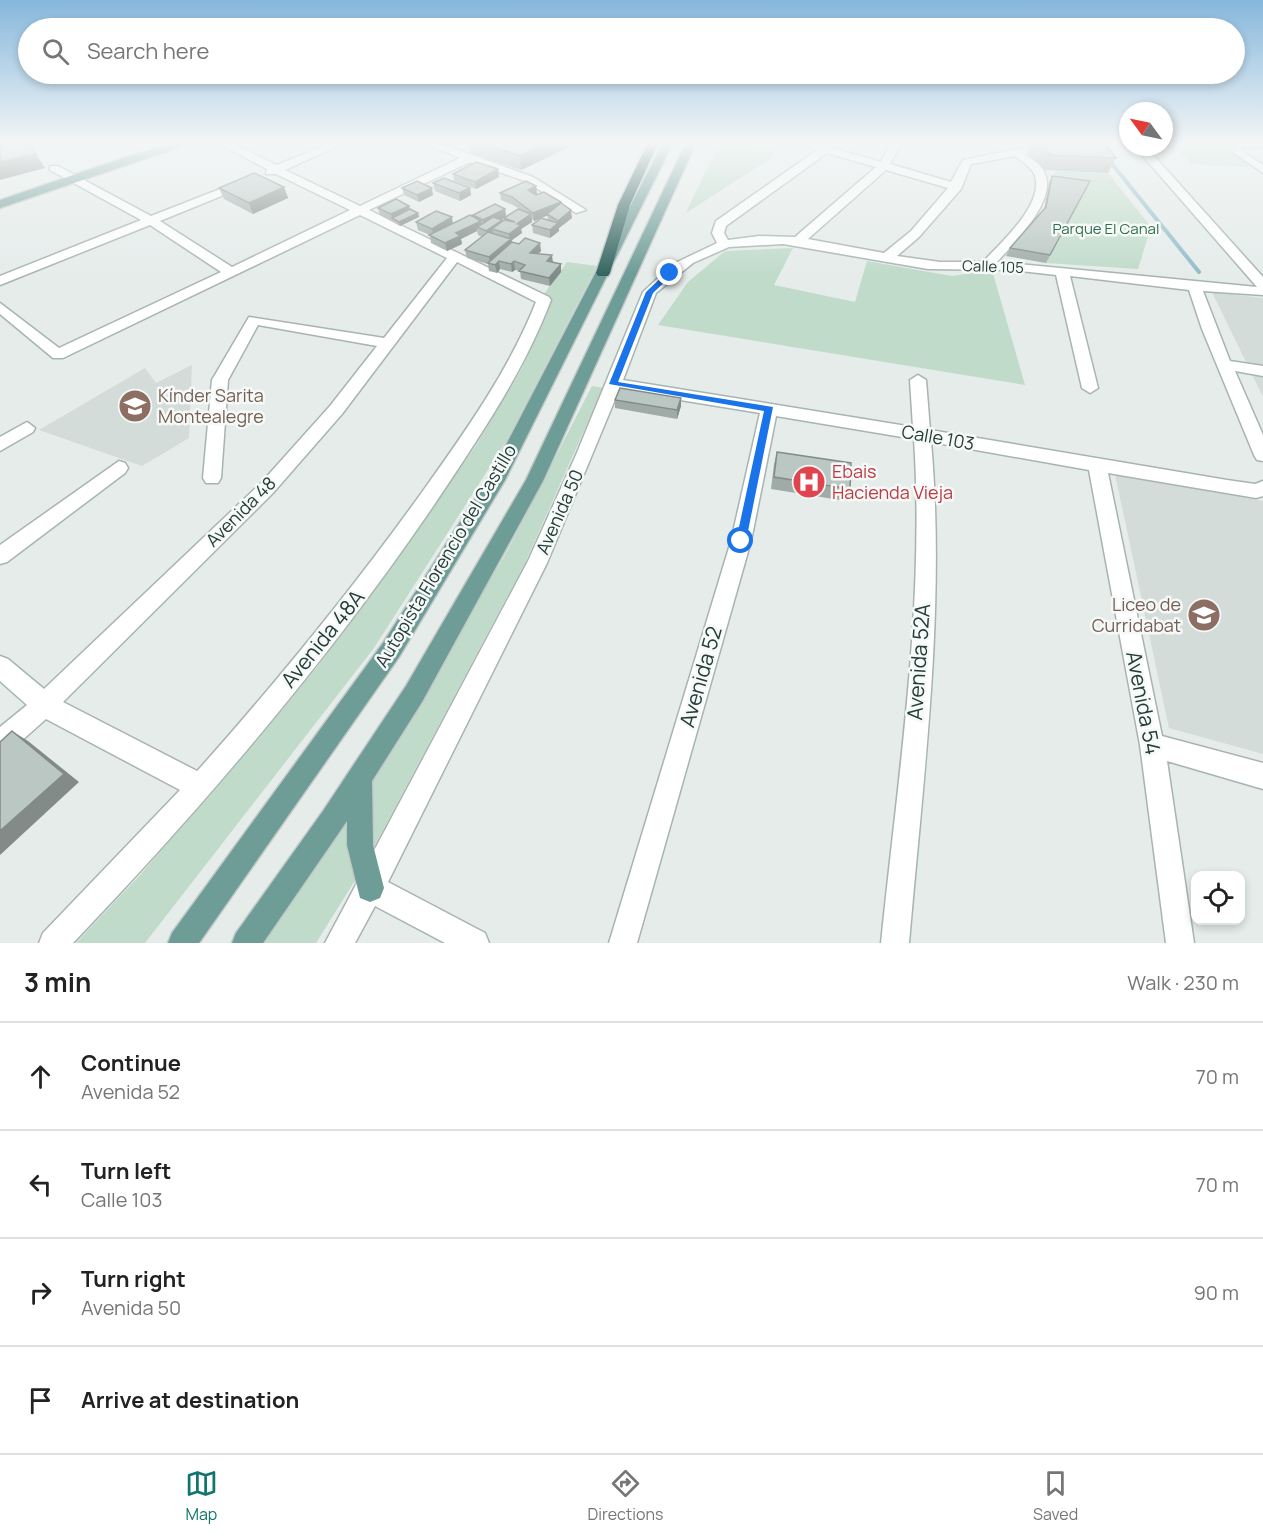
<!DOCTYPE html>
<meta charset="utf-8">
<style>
body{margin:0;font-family:Manrope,sans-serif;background:#f2f2f2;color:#222}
.controls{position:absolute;right:18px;bottom:18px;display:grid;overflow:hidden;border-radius:12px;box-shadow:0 3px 9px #0003}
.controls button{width:54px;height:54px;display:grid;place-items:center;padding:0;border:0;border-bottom:2px solid #e0e0e0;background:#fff;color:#222;font:30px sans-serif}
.compass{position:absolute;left:1119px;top:102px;width:54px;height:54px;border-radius:50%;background:#fff;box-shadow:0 3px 9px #0003;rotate:303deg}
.stop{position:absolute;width:18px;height:18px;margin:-14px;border:4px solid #1a73e8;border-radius:50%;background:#fff}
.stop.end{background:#1a73e8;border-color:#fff;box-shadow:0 2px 6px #0008}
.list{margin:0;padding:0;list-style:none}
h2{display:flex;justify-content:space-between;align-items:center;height:78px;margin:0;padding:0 24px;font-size:26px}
h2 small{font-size:20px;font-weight:400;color:#767676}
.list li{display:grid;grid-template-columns:39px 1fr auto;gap:18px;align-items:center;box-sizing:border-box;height:108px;padding:0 24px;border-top:2px solid #e0e0e0}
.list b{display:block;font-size:22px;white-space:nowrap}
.list p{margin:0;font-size:20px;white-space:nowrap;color:#767676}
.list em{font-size:20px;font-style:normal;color:#767676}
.icon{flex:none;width:33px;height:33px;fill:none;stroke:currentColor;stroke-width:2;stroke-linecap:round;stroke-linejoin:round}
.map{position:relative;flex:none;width:1263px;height:943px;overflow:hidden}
.search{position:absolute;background:#fff;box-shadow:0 3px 9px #0003;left:18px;right:18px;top:18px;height:66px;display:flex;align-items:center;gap:15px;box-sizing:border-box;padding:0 21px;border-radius:33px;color:#767676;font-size:22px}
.sheet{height:510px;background:#fff}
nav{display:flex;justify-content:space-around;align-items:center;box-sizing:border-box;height:84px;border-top:2px solid #e0e0e0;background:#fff;font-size:16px;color:#767676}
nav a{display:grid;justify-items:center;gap:3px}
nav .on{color:#0f766e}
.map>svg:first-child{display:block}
.built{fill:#d3dcd9}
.green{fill:#c0dbca}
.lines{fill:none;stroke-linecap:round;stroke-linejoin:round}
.stream{stroke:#93bcca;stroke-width:4}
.river{fill:#93bcca;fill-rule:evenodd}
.minor-casing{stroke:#a8b4b1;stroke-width:3}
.major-casing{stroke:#c2c8c7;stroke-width:3}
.highway-casing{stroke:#c2c8c7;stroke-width:3}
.minor{fill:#fff;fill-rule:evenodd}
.major{fill:#6e9c96;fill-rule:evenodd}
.highway{fill:#356560;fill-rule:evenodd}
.wall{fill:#a0aba8}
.shaded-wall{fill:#828b88}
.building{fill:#bac7c3;stroke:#828b88;stroke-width:1.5}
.route{fill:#1a73e8}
.labels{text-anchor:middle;stroke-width:5;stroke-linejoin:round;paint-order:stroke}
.far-park-label{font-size:15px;fill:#356e51;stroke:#f5f9f7}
.far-street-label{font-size:15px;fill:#263c38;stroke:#f5f9f7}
.education-label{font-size:18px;fill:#785e54;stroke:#f5f9f7;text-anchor:start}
.street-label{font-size:18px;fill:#263c38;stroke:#f5f9f7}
.health-label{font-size:18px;fill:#be3a42;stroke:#f5f9f7;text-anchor:start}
.near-street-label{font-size:21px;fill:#263c38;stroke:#f5f9f7}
</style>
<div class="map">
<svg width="1263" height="943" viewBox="0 0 1263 943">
<rect width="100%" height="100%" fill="#e5ecea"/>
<path class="built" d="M1212 292 1263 298V397Z
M192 365 189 438 142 466 39 430 145 368 156 383Z
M1115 474 1263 501V754L1169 728Z"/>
<path class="green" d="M719 143H743L774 152 770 159 686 213Z
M1172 143H1224L1251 167 1191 164Z
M1055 171 1108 173 1151 227 1138 269 1046 263 1087 187 1053 181Z
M793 248 774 285 855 302 867 261 952 276 992 270 1025 385 658 325 688 282 725 251Z
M567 262 597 266 507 440 374 648 145 943H76L141 874 317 667 475 447 522 368 548 304 544 294Z
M592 386 603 388 525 563 364 866 316 943H259L344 819 504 557Z"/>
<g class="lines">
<path class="stream" d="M1108 159 1199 272"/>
<path class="river" d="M40 143 38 147 0 154V144Z"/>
<g class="minor-casing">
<path id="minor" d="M217 143H231L277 165 330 143H345L285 170 360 206 460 158 423 143H439L533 177 586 210 576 213 525 181 470 162 369 210 549 297 551 300C523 374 478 439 434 505 327 662 204 806 73 943H39L43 933 180 790 46 719 9 752 0 755V727L27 705 0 681V656L8 659 44 689 261 483 330 406 377 346 258 325 228 380 221 478 218 483H206L203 478 212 380 249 317 384 338 447 258 360 215 63 358H53L0 314V303L59 348 221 272 150 225 0 285V276L141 220 50 170V166H58L151 216 238 182H246V186L160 221 232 267 350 210 276 174H266L267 169ZM457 262 536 302C509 370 467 429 425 488 355 586 280 678 200 768L197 771 63 702 273 493 342 414Z
M799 143H832L830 147 881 162 891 143H901L890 164 951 182 963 160 1047 143H1070L1025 154C1032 159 1042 165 1045 174 1057 201 1014 243 997 262L1257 287 1135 147H1146L1263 277V295L1203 291 1230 361 1263 366V376L1235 371 1263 435V461L1257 460 1254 455 1202 329 1189 290 1070 276 1098 388 1090 393 1082 388 1056 275 1011 270 928 269 783 244 729 247 693 263 656 293 623 380 913 427 910 380 918 375 926 380 930 430 1227 480 1255 484 1263 481V496L1256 498 1108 473 1162 736 1263 763V789L1167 761 1194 943H1166L1140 745 1089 470 931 442C946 608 923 778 909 943H881C898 777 925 606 914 439L776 416 751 541 637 943H609L731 541 760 413 619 390 547 563 388 882 485 933 489 943H445L375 906 355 943H325L528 561 576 455 643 292 673 264 717 243 712 233 716 221 817 150ZM827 153 876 167 795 237 759 236 728 240 724 233 726 226ZM1015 156C1021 161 1032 167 1035 176 1044 205 1000 243 983 262H940L897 256 919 237 961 189 971 164ZM886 170 948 188 911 231 884 253 808 239Z
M1263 143V147H1239L1234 144Z
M1237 147 1263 165V173L1233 152 1232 150Z
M27 422 35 428 33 432 0 451V437Z
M119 461 125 463 128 468 125 473 7 562 0 564V545Z"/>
</g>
<g class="major-casing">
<path id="major" d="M174 143H192L0 208V200L120 159Z
M663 143H673L505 480 399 657 199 943H168L172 933 383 643 492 472Z
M686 143H696L543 481 422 702 372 781 373 845 384 888 380 898 370 902 360 898 347 845V821L263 943H232L236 933 323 811 406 686 526 480Z"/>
</g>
<g class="highway-casing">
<path id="highway" d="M648 143H658L630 205 610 273 608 276H598L596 273 618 205Z"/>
</g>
<use href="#minor" class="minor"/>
<use href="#major" class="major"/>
<use href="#highway" class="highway"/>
</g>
<path class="wall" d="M468 143H578L521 170 470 153Z
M1030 143H1104L1116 158 1108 173 1045 170 1027 152Z
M453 174 499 177 476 189 454 181Z
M1052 176 1090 181 1046 263 1006 256 1010 248 1044 210 1049 183Z
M433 183 470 188 471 195 460 201 435 191Z
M284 187 288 198 253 214 224 199 219 188Z
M402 188 433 195 419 202 404 195Z
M500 193 537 194 561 204 572 218 559 228V231L550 238 533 233 532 225 548 220 547 215 534 221 532 219V222L521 229 522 233 512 240V242L541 251 538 254 552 255V262L561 264V272L550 286 521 279 520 271 515 270 512 272 500 269 497 273 489 271 488 264 467 258 465 250 482 237 478 235 477 231 461 239 462 244 447 251 431 243 430 235 418 230 416 222 453 223 473 217V215L505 209 506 217 501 220 502 221 504 220V218L521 210 513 205 501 200Z
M409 206 410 209 418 213 419 217 400 226 380 215 378 208Z
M615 400 681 406 677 419 615 408Z
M777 452 850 489 846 501 771 489 774 464Z"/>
<path class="shaded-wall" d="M547 143H578L521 170 520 156Z
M36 154 45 168 0 180V162Z
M498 169 499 177 476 189 475 182Z
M536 186 537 194 529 198 528 190Z
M284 187 288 198 253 214 249 203Z
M432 188 433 195 419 202 417 195Z
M470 188 471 195 460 201 459 193Z
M561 202V210L534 221 533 213Z
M409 206 411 213 392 218 391 214Z
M505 209 506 217 485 228 483 220Z
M571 210 572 218 559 228V231L550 238V230L558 223V221Z
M418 213 419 217 400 226 399 222Z
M531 214 532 222 521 229 522 233 512 240 513 247 490 263 489 257 509 240V234L517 224Z
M452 217 453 225 434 237 432 229Z
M502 220 503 228 492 229 493 235 487 239 486 231Z
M481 221 482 229 477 227V231L461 239 462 244 447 251 445 243 456 233Z
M540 243 541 251 531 261 530 253Z
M552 255 553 263 547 261Z
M499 261 500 269 497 273 495 265Z
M514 261 515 270 512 272 511 264Z
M561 264V272L550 286 549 278Z
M681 398V406L677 419V410Z
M12 731 28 741 79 782 0 855V831Z"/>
<path class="building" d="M0 143H28L36 154 0 162Z
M481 143H547L520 156Z
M1039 143H1104L1116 158 1051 155Z
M476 162 498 169 475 182 453 174Z
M254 173 284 187 249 203 219 188Z
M1052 176 1090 181 1050 255 1010 248 1046 207Z
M444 178 470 188 459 193 433 183Z
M417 181 432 188 417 195 402 188Z
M526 181 536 186 528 190 536 195 544 192 561 202 533 213 512 197 500 193Z
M396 199 409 206 391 214 378 208Z
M561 203 571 210 558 221 547 214Z
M495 204 505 209 483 220 473 215Z
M410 209 418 213 399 222 392 218Z
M518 209 531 214 517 224 521 225 509 234 492 229 504 220 515 222 504 218Z
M436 211 452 217 432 229 416 222Z
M470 215 481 221 456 233 460 236 445 243 429 235Z
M493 217 502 220 486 231 477 227Z
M541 218 558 223 550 230 532 225Z
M488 232 511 239 489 257 465 250Z
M525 238 540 243 530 253 552 255 547 261 561 264 549 278 519 271 525 265 514 261 511 264 499 261 495 265 488 263 512 242 519 244Z
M620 388 681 398 677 410 615 400Z
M777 452 851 463 850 489 774 477Z
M12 731 64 774 0 831V742Z"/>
<linearGradient id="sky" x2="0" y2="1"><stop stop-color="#86b7dc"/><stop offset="0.52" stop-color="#f3f6f6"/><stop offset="1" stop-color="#f3f6f6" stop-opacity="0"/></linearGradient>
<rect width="1263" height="275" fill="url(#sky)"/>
<path class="route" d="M667 272 674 273 653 293 618 382 773 407 746 541 741 545 736 541 764 411 609 384 646 292Z"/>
<defs>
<g id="school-disc" transform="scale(1.725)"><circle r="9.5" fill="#8d6e63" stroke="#f5f9f7"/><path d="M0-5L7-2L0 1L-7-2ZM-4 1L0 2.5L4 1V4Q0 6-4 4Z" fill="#fff"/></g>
<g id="hospital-disc" transform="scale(1.725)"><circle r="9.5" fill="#e0444e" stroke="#f5f9f7"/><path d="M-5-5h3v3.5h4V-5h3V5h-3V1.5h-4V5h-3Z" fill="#fff"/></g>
<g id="university-disc" transform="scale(1.725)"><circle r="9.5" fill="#8d6e63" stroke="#f5f9f7"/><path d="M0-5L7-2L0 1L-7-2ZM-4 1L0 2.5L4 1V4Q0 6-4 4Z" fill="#fff"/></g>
</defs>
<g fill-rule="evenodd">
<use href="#school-disc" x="135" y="406"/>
<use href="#hospital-disc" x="809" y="482"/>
<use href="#university-disc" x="1204" y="615"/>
</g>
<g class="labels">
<g class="far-park-label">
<text x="1106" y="234">Parque El Canal</text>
</g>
<g class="far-street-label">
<text transform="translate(993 267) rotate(2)" y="5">Calle 105</text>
</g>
<g class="education-label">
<text x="158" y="402">Kínder Sarita<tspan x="158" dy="21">Montealegre</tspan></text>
<text x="1181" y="611" text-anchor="end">Liceo de<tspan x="1181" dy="21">Curridabat</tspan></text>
</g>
<g class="street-label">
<text transform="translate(938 438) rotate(10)" y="6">Calle 103</text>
<text transform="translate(241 512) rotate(-45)" y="6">Avenida 48</text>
<text transform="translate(560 512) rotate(-66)" y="6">Avenida 50</text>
<text transform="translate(446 556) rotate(-59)" y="6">Autopista Florencio del Castillo</text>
</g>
<g class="health-label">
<text x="832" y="478">Ebais<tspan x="832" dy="21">Hacienda Vieja</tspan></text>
</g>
<g class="near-street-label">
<text transform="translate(323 639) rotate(-51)" y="7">Avenida 48A</text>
<text transform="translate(919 662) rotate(-86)" y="7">Avenida 52A</text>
<text transform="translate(701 677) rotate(-74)" y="7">Avenida 52</text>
<text transform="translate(1143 703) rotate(79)" y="7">Avenida 54</text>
</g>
</g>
</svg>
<div class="controls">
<button><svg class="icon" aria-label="locate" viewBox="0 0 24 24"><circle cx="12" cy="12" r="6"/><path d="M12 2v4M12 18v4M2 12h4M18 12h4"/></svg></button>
</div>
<svg class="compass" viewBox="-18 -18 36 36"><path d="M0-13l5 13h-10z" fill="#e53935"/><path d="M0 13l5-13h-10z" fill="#767676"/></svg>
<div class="stop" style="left:741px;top:541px"></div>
<div class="stop end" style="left:670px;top:273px"></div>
<div class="search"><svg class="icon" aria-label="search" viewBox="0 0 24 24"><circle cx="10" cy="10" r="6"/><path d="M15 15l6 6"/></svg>Search here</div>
</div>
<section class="sheet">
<h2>3 min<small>Walk · 230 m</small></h2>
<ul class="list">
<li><svg class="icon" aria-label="ahead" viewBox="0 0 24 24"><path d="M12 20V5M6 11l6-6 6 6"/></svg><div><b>Continue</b><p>Avenida 52</p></div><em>70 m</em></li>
<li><svg class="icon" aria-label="left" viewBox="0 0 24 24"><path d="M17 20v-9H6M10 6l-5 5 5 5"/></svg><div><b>Turn left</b><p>Calle 103</p></div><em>70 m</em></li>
<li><svg class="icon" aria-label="right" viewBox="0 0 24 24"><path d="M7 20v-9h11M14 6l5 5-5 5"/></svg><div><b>Turn right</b><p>Avenida 50</p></div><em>90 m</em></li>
<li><svg class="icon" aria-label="arrive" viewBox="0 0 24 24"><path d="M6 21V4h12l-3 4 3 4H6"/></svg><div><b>Arrive at destination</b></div></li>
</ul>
</section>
<nav>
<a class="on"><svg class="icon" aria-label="map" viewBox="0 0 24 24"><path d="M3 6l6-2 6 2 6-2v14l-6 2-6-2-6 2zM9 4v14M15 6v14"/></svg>Map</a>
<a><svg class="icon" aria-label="directions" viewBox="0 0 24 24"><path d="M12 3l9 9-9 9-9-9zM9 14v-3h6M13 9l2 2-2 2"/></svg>Directions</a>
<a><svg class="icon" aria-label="saved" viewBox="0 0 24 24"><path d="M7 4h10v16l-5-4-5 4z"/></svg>Saved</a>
</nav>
